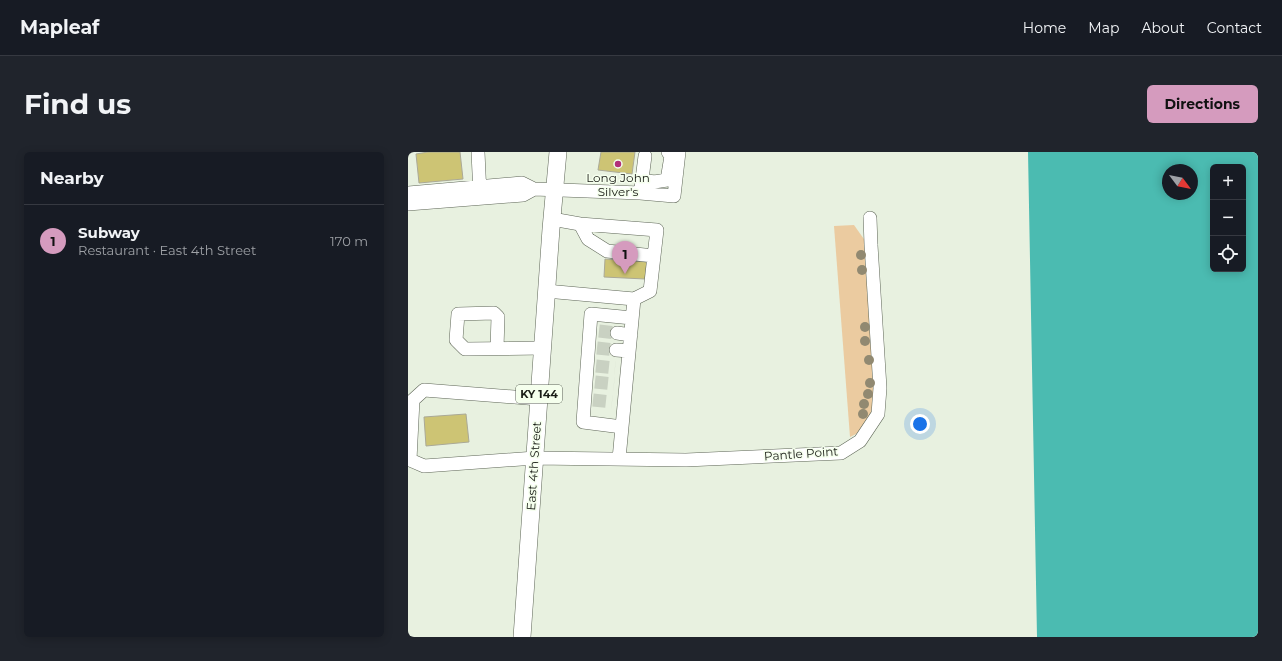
<!DOCTYPE html>
<meta charset="utf-8">
<style>
body{margin:0;font-family:Montserrat,sans-serif;background:#20242c;color:#f1f3f6}
.controls{position:absolute;right:12px;top:12px;display:grid;overflow:hidden;border-radius:6px;box-shadow:0 2px 10px #0003}
.controls button{width:36px;height:36px;display:grid;place-items:center;padding:0;border:0;border-bottom:1px solid #363941;background:#171b24;color:#f1f3f6;font:20px sans-serif}
.compass{position:absolute;left:754px;top:12px;width:36px;height:36px;border-radius:50%;background:#171b24;box-shadow:0 2px 10px #0003;rotate:122deg}
.you{position:absolute;left:512px;top:272px;width:14px;height:14px;margin:-10px;border:3px solid #fff;border-radius:50%;background:#1a73e8;box-shadow:0 0 0 6px #1a73e833}
.badge{display:grid;place-items:center;width:26px;height:26px;border-radius:50%;background:#d59bbe;color:#111;font-size:13px;font-weight:700}
.pin{position:absolute;translate:-50% -33px;filter:drop-shadow(0 1px 2px #0008)}
.pin::after{content:'';position:absolute;top:21px;width:14px;height:12px;background:inherit;clip-path:polygon(0 0,100% 0,50% 100%)}
.list{margin:0;padding:0;list-style:none}
h2{display:flex;justify-content:space-between;align-items:center;height:52px;margin:0;padding:0 16px;font-size:17px}
h2 small{font-size:13px;font-weight:400;color:#9ea1a6}
.list li{display:grid;grid-template-columns:26px 1fr auto;gap:12px;align-items:center;box-sizing:border-box;height:72px;padding:0 16px;border-top:1px solid #363941}
.list b{display:block;font-size:15px;white-space:nowrap}
.list p{margin:0;font-size:13px;white-space:nowrap;color:#9ea1a6}
.list em{font-size:13px;font-style:normal;color:#9ea1a6}
.icon{flex:none;width:22px;height:22px;fill:none;stroke:currentColor;stroke-width:2;stroke-linecap:round;stroke-linejoin:round}
.map{position:relative;flex:none;width:850px;height:485px;overflow:hidden;border-radius:6px}
header{display:flex;align-items:center;gap:24px;box-sizing:border-box;height:56px;padding:0 20px;background:#171b24;border-bottom:1px solid #363941}
header strong{font-size:19px}
nav{display:flex;gap:22px;margin-inline-start:auto;font-size:14px}
.intro{display:flex;align-items:center;justify-content:space-between;box-sizing:border-box;height:96px;padding:0 24px}
h1{margin:0;font-size:28px}
.button{padding:10px 18px;border-radius:6px;background:#d59bbe;color:#111;font-size:14px;font-weight:700}
main{display:flex;gap:24px;padding:0 24px}
aside{flex:1;background:#171b24;border-radius:6px;box-shadow:0 2px 10px #0003}
.map>svg:first-child{display:block}
.green{fill:#ebcba0}
.water{fill:#4bbbb1;fill-rule:evenodd}
.building{fill:#cdc474;stroke:#aaa997}
.lines{fill:none;stroke-linecap:round;stroke-linejoin:round}
.minor-tunnel{stroke:#c9d1c2;stroke-width:13;stroke-dasharray:13 6;stroke-linecap:butt}
.minor-casing{stroke:#5e6657;stroke-width:14}
.major-casing{stroke:#5e6657;stroke-width:18}
.minor{stroke:#fff;stroke-width:13}
.major{stroke:#fff;stroke-width:17}
.tree{fill:#918971}
.poi-dot{fill:#b23079;stroke:#f5ffed;stroke-width:1.5}
.labels{text-anchor:middle;stroke-width:3;stroke-linejoin:round;paint-order:stroke}
.shield{fill:#f5ffed;stroke:#5b6056;stroke-width:1}
.shield-label{font-size:11px;font-weight:bold;fill:#191c16}
.poi-label{font-size:12px;fill:#191c16;stroke:#f5ffed}
.street-label{font-size:12px;fill:#191c16;stroke:#f5ffed}
</style>
<header>
<strong>Mapleaf</strong>
<nav><a>Home</a><a>Map</a><a>About</a><a>Contact</a></nav>
</header>
<div class="intro"><h1>Find us</h1><a class="button">Directions</a></div>
<main>
<aside>
<h2>Nearby<small></small></h2>
<ul class="list">
<li><span class="badge">1</span><div><b>Subway</b><p>Restaurant · East 4th Street</p></div><em>170 m</em></li>
</ul>
</aside>
<div class="map">
<svg width="850" height="485" viewBox="0 0 850 485">
<rect width="100%" height="100%" fill="#e8f1e0"/>
<path class="green" d="M446 73 458 90 469 229 465 258 454 276 448 282 442 285 426 74Z"/>
<path class="water" d="M620 0H850V485H629ZM805 15H835V117H805ZM760 18H784V42H760Z"/>
<path class="building" d="M20 0H52L55 27 11 31 8 2Z
M193 0H227L224 22 190 18Z
M197 107 239 110 237 127 196 125Z
M58 262 61 290 18 294 16 265Z"/>
<g class="lines">
<path class="minor-tunnel" d="M191 179 209 181
M189 196 208 198
M188 214 207 216
M187 230 206 232
M185 248 204 250"/>
<g class="minor-casing">
<path id="minor" d="M70 0 72 43
M234 28 246 30 259 28 263 4 260 0
M233 35 237 4
M0 41 114 31 126 37 232 41 266 44 271 0
M0 52 115 43 126 37
M144 67 172 72 249 78 242 139 226 147
M172 72 180 87 199 99 246 104
M138 139 226 147 211 307
M209 181 223 183
M89 196 90 165 86 161 50 162 48 188 57 197 134 196
M208 198 221 199
M131 247 16 238 5 248 2 308 16 314 127 306 278 308 433 301 452 289 470 262 472 236 463 93 462 66
M214 275 175 270 183 162 224 166"/>
</g>
<g class="major-casing">
<path id="major" d="M114 485 143 77 150 0"/>
</g>
<use href="#minor" class="minor"/>
<use href="#major" class="major"/>
</g>
<g class="tree">
<circle cx="453" cy="103" r="5"/>
<circle cx="454" cy="118" r="5"/>
<circle cx="457" cy="175" r="5"/>
<circle cx="457" cy="189" r="5"/>
<circle cx="461" cy="208" r="5"/>
<circle cx="462" cy="231" r="5"/>
<circle cx="460" cy="242" r="5"/>
<circle cx="456" cy="252" r="5"/>
<circle cx="455" cy="262" r="5"/>
</g>
<circle class="poi-dot" cx="210" cy="12" r="4"/>
<g class="labels">
<rect class="shield" x="108" y="233" width="46" height="18" rx="3"/>
<g class="shield-label">
<text x="131" y="246">KY 144</text>
</g>
<g class="poi-label">
<text x="210" y="30">Long John<tspan x="210" dy="14">Silver's</tspan></text>
</g>
<g class="street-label">
<text transform="translate(393 302) rotate(-4)" y="4">Pantle Point</text>
<text transform="translate(126 314) rotate(-86)" y="4">East 4th Street</text>
</g>
</g>
</svg>
<div class="controls">
<button>+</button>
<button>−</button>
<button><svg class="icon" aria-label="locate" viewBox="0 0 24 24"><circle cx="12" cy="12" r="6"/><path d="M12 2v4M12 18v4M2 12h4M18 12h4"/></svg></button>
</div>
<svg class="compass" viewBox="-18 -18 36 36"><path d="M0-13l5 13h-10z" fill="#e53935"/><path d="M0 13l5-13h-10z" fill="#9ea1a6"/></svg>
<div class="you"></div>
<div class="pin badge" style="left:217px;top:122px">1</div>
</div>
</main>
